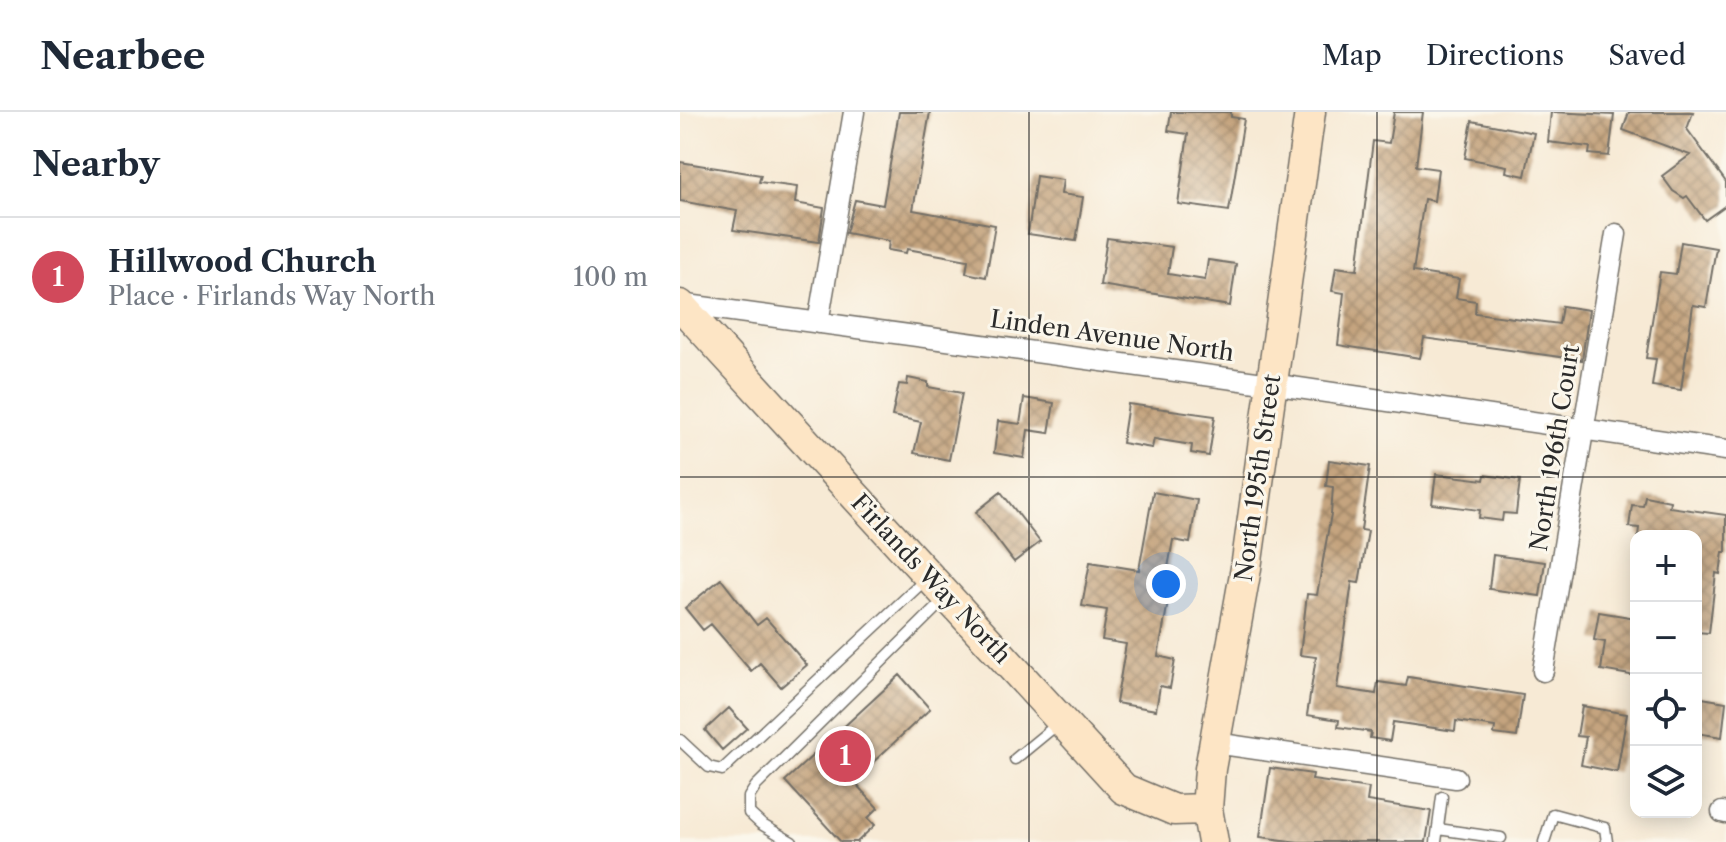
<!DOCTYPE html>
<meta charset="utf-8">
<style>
body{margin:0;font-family:"Libre Caslon Text",serif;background:#f2f2f3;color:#1f2937}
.controls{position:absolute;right:24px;bottom:24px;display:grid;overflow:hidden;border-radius:16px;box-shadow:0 4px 20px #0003}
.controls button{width:72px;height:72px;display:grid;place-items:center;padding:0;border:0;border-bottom:2px solid #e0e1e3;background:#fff;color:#1f2937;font:40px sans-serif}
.you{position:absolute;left:486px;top:472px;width:28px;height:28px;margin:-20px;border:6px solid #fff;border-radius:50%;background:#1a73e8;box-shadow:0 0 0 12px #1a73e833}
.badge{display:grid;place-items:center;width:52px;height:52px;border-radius:50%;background:#d1495b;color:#fff;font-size:26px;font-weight:700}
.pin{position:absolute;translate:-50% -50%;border:4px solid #fff;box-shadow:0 2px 8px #0006}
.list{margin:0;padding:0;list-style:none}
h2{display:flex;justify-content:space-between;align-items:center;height:104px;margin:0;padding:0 32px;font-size:34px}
h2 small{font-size:26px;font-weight:400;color:#747a83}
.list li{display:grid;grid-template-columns:52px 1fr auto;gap:24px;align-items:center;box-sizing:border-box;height:120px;padding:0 32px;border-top:2px solid #e0e1e3}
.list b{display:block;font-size:30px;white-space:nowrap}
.list p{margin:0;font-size:26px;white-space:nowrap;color:#747a83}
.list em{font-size:26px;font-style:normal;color:#747a83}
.icon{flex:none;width:44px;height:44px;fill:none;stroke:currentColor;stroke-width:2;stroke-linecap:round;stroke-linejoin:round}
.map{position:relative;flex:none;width:1046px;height:730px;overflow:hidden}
header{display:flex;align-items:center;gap:48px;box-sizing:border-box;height:112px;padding:0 40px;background:#fff;border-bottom:2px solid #e0e1e3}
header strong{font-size:38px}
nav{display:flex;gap:44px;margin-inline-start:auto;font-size:28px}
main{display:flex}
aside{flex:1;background:#fff}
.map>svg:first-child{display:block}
.building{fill:url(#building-cross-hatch)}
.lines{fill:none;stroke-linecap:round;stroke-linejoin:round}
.lane-casing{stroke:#726e66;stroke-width:13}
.street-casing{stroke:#726e66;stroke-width:23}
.secondary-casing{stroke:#726e66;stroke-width:33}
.lane{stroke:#fff;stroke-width:10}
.street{stroke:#fff;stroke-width:20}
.secondary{stroke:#fde5c5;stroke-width:30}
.grid{fill:none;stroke:#2b2b2b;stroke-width:2;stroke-opacity:0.55}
.labels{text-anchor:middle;stroke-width:6;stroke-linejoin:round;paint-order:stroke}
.street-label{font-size:24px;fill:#2b2b2b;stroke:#fbf7ec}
</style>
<header>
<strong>Nearbee</strong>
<nav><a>Map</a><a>Directions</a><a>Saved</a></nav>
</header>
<main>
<aside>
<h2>Nearby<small></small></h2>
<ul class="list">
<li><span class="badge">1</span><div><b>Hillwood Church</b><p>Place · Firlands Way North</p></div><em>100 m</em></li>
</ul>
</aside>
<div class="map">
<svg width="1046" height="730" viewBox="0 0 1046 730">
<defs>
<pattern id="building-cross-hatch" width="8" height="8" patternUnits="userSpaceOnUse" patternTransform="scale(2)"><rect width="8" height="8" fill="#c5a47f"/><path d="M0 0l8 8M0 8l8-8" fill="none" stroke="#a08668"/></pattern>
</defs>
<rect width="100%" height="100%" fill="#fbf7ec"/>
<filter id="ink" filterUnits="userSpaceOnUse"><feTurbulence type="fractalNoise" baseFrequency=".0125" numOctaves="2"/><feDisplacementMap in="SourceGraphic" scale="16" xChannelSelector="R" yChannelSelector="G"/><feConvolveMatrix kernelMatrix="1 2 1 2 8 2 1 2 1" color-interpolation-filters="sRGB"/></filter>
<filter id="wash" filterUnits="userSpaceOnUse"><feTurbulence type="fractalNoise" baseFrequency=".006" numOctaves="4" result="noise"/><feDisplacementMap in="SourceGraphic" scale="32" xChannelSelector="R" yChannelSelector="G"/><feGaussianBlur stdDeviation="1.8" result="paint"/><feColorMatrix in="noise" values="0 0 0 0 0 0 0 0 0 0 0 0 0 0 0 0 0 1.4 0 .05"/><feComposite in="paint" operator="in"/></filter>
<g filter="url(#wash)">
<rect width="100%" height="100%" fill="#f7ead5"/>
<g id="blocks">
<path class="building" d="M219 0H250L233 98 315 113 306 165 286 161 288 148 227 137 226 141 208 138 209 129 166 121 175 88 203 93Z
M491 0H551V5L564 7 549 99 498 92 508 22 488 19Z
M714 0H743L736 54 758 57 754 89 744 87 733 160 779 167 776 186 796 189 795 201 879 212 882 194 909 198 902 248 744 226 740 246 658 233 664 181 652 179 656 155 677 158 693 29 709 31Z
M871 0 934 3 929 44 909 42 910 35 868 30Z
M949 0H1013L1007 17 1046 70V93L1025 108 1007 84 1004 86 993 79 982 64 1010 43 943 18Z
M792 9 854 21 845 64 826 60 827 54 785 46Z
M0 50 81 63 79 70 117 75 115 91 144 96 139 130 53 118 57 99 0 89Z
M356 64 383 68 381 82 403 85 396 129 348 122Z
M427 126 492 135 488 162 525 168 528 148 556 152 550 194 420 173Z
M1001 130 1036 136 1026 195 1013 193 1001 278 972 274 976 247 966 246 980 160 996 162Z
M228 266 248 270V275L282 281 269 348 234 341 241 310 212 304 219 272 227 273Z
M344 286 374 291 369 321 348 318 344 346 314 341 318 309 340 312Z
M448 292 535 304 529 344 511 341 512 333 474 327 472 336 442 331Z
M649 348 690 354 681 418 688 419 679 471 672 470 657 576 696 582 698 570 726 574 728 565 843 583 837 625 814 622 815 615 776 609 775 619 713 610 710 629 690 626 691 620 658 615 659 608 627 603 636 545 620 543 627 482 637 483 651 402 653 375 646 374Z
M756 362 804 368 805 363 840 368 836 402 823 401 822 409 799 406 800 398 752 392Z
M321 380 360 430 334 450 296 400Z
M473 380 517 388 510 431 493 428 482 489 488 490 478 544 495 548 490 576 480 574 476 598 436 591 446 532 422 528 427 498 402 494 410 450 459 458Z
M965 384 990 389 989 395 1046 403V440H1043L1040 462 1036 461 1029 521 1016 520V424H958L959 416 949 415 952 393 963 394Z
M813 443 865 450 860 484 809 477Z
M41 467 77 513 86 506 127 553 101 575 80 551 71 559 31 512 23 518 5 496Z
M919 500 956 506V564L921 558 925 530 914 528Z
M220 563 250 597 173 669 198 696 188 706 195 713 177 730H161L105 669Z
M1016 585 1046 590 1042 625 1016 621Z
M902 594 947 602 937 660 901 653 906 625 897 624Z
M49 596 67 616 42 638 25 618Z
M590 656 633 662 632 668 689 676 687 689 751 699 746 730H618L580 725Z"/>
</g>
</g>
<g filter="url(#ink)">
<use href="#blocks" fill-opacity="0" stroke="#726e66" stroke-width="2"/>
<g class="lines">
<g class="lane-casing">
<path id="lane" d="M0 628 29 655 42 658 247 466
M335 647 380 610
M758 717 821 726
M112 730 81 712 69 701V685L76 674 266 486
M756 730 762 685
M864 730 873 702 925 716 927 730"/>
</g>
<g class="street-casing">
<path id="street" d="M0 192 591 272 1046 338
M138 211 174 0
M863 559 936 122
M535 631 776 666
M1042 700 1046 701"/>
</g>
<g class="secondary-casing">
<path id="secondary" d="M0 193 444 677 494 698 527 697
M533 730 527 697 530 657 566 456 630 0"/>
</g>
<use href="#lane" class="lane"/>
<use href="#street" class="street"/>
<use href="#secondary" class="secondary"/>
</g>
</g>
<path class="grid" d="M349 0V730M697 0V730M0 365H1046"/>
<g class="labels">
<g class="street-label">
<text transform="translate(432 224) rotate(8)" y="8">Linden Avenue North</text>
<text transform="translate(875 336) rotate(-81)" y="8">North 196th Court</text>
<text transform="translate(578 366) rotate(-82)" y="8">North 195th Street</text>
<text transform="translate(251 467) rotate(47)" y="8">Firlands Way North</text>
</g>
</g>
</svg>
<div class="controls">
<button>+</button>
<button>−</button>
<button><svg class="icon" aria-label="locate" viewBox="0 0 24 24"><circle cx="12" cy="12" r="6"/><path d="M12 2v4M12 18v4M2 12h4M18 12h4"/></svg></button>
<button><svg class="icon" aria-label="layers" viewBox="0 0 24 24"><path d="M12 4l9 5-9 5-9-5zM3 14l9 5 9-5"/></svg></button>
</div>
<div class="you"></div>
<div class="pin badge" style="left:165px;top:644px">1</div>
</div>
</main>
